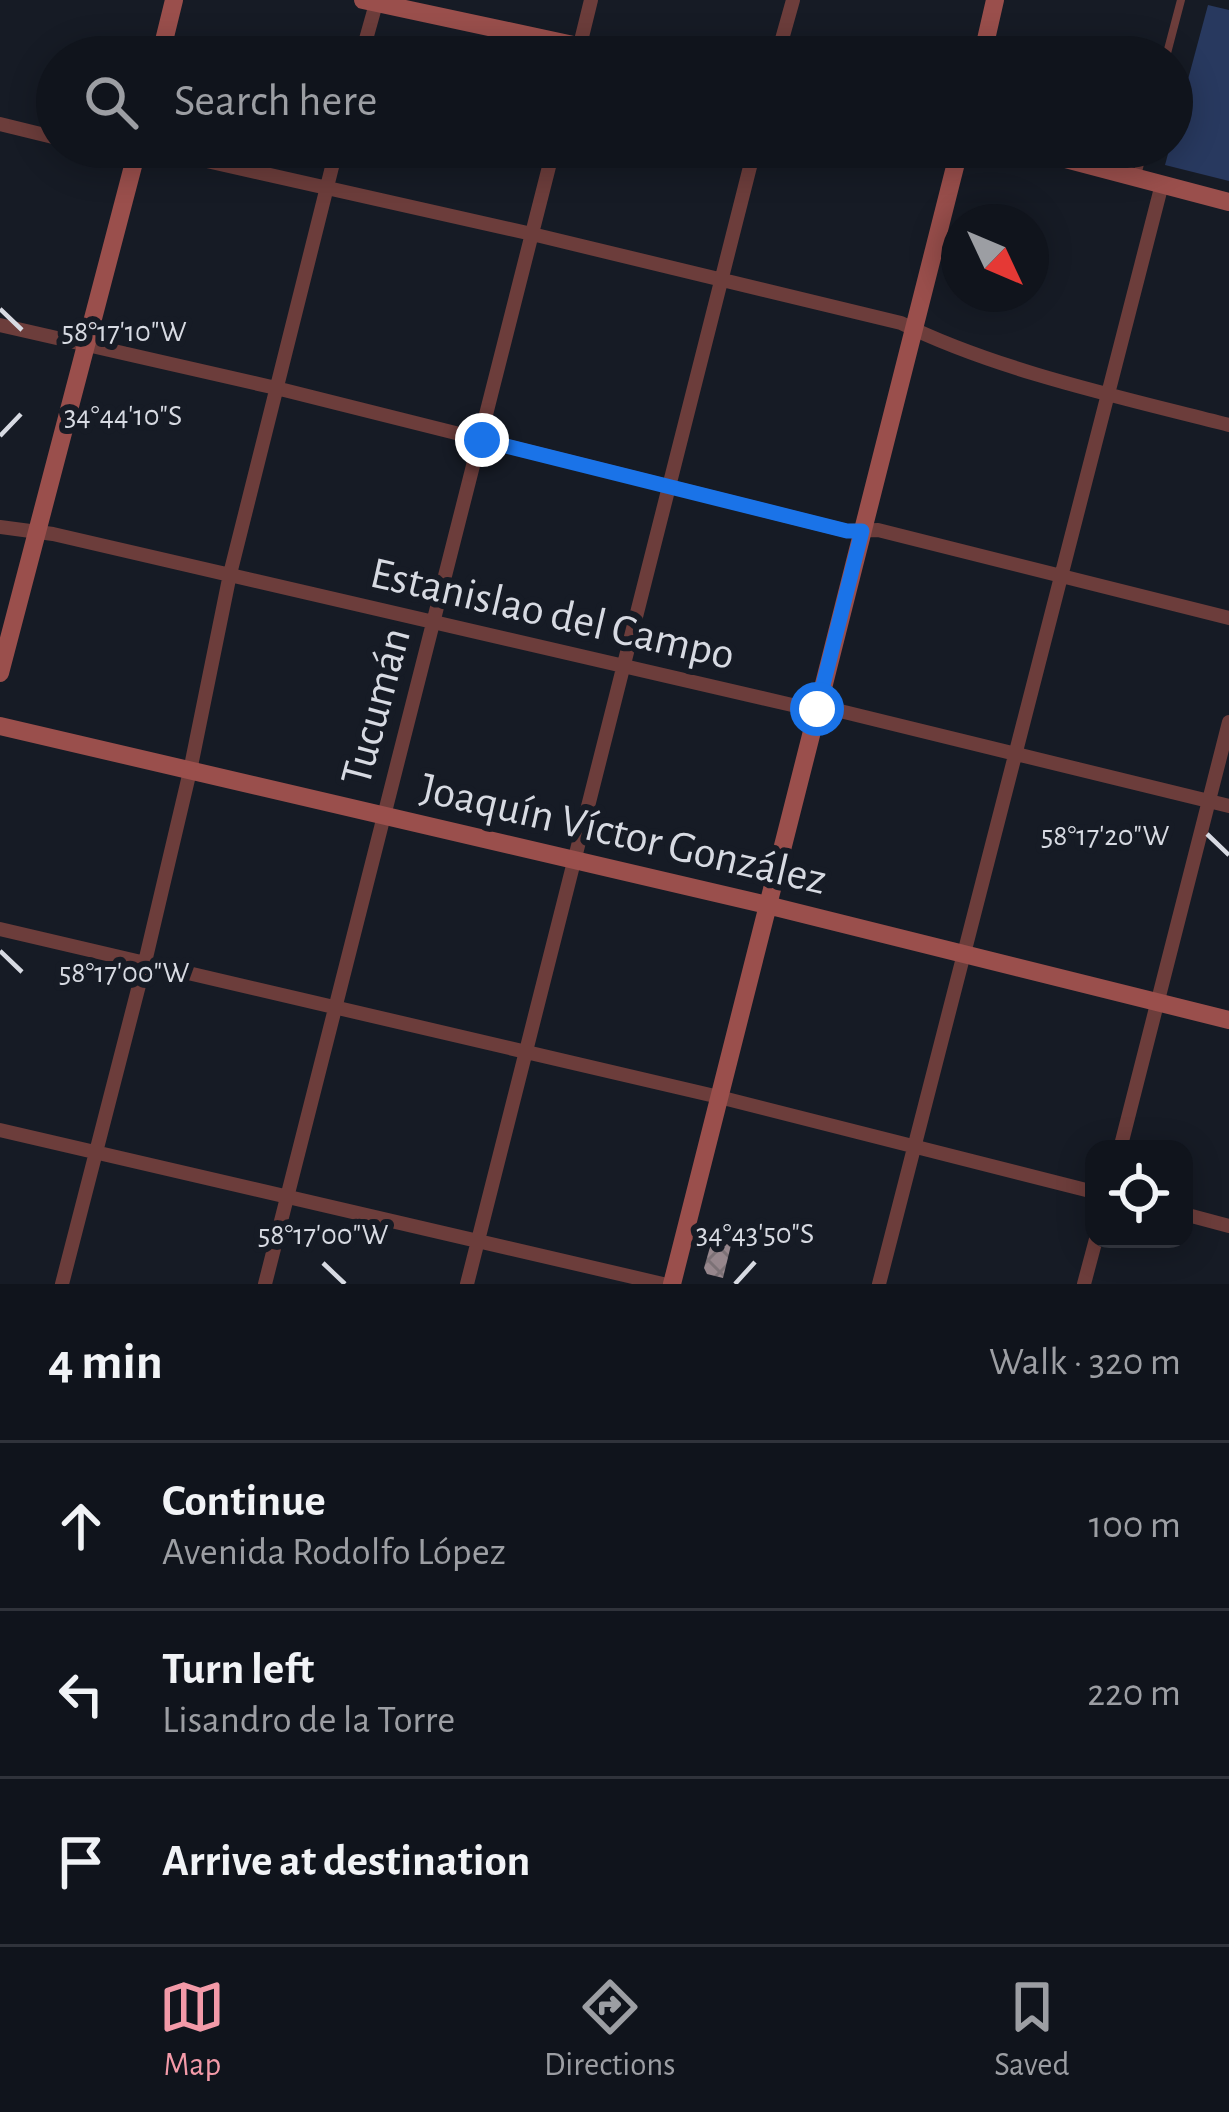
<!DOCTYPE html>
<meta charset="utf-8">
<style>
body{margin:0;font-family:"Alegreya Sans",sans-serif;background:#1e2129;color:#f1f3f6}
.controls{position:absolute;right:36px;bottom:36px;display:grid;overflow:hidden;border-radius:24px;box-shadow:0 6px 30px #0003}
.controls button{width:108px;height:108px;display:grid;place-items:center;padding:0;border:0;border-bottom:3px solid #30333b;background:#10141c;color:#f1f3f6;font:60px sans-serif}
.compass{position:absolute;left:941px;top:204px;width:108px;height:108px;border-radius:50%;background:#10141c;box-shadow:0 6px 30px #0003;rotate:134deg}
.stop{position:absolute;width:36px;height:36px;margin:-27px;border:9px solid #1a73e8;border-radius:50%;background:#fff}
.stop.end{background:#1a73e8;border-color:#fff;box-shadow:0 3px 12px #0008}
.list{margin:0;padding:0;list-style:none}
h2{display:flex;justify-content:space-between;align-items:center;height:156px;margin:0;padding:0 48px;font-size:51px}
h2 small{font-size:39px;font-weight:400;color:#9c9ea3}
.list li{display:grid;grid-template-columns:78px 1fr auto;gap:36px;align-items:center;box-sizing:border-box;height:168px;padding:0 48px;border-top:3px solid #30333b}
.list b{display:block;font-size:45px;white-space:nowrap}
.list p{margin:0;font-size:39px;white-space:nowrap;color:#9c9ea3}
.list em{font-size:39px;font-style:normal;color:#9c9ea3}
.icon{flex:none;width:66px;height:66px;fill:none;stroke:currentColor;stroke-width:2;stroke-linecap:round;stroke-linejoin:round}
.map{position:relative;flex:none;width:1229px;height:1284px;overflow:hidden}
.search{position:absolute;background:#10141c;box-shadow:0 6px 30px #0003;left:36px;right:36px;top:36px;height:132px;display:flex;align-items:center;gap:30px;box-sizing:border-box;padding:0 42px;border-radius:66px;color:#9c9ea3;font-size:45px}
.sheet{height:660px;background:#10141c}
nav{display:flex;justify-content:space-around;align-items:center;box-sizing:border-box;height:168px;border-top:3px solid #30333b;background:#10141c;font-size:33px;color:#9c9ea3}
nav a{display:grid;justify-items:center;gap:6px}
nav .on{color:#f39aa8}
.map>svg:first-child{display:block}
.green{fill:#28395f}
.building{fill:url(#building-cross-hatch)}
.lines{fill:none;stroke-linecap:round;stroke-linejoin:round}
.lane{stroke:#6c3d3b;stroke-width:8}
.street{stroke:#6c3d3b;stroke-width:14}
.secondary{stroke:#9a4f4c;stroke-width:18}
.route{stroke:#1a73e8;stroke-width:15}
.ticks{fill:none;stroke:#d7dae2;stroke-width:4.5}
.labels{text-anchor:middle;stroke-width:12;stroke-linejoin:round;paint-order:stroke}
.street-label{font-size:45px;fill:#d7dae2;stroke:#161b25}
.ticks-label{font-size:30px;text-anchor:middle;fill:#d7dae2;stroke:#161b25;stroke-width:12;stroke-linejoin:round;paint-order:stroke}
</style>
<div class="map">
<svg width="1229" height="1284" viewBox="0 0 1229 1284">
<defs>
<pattern id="building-cross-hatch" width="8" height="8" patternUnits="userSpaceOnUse" patternTransform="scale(3)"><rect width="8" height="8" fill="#96868c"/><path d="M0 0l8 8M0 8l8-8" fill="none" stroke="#7c7176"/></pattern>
</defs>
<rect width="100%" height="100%" fill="#161b25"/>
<path class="green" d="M1208 5 1229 10V181L1165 165Z"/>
<path class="building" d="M712 1240 731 1245 723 1278 707 1274 704 1268Z"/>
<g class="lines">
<path class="lane" d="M1166 57 1181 0
M1137 176 1144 147"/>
<path class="street" d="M361 57 377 0
M577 57 591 0
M777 57 793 0
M0 124 57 138
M96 147 136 157
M145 147 532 234 901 323C998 371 1124 398 1229 425
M0 325 276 388 847 531 878 530 1229 618
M0 527 53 534 805 708 832 709 1229 806
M0 929 719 1097 1094 1192
M0 1130 663 1284
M1120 1149 1229 722
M1184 1214 1229 1226
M62 1284 145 962 190 771 230 574 337 147
M265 1284 554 147
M467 1284 755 147
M879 1284 1162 184
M1084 1284 1096 1239"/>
<path class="secondary" d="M363 0 629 57
M160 57 174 0
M982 57 995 0
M1020 147 1229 202
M0 673 138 147
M0 726 767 905 1229 1020
M672 1284 960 147"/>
</g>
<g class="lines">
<path class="route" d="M482 440 847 531H862L817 709"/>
</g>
<path class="ticks" d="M0 309 22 330M0 436 21 414M1207 834 1229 855M0 951 22 972M323 1263 345 1284M735 1284 755 1262"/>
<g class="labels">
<g class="street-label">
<text transform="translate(553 612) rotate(13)" y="16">Estanislao del Campo</text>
<text transform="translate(374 706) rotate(-75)" y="16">Tucumán</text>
<text transform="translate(624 832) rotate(13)" y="16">Joaquín Víctor González</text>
</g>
</g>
<g class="ticks-label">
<text x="124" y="341">58°17'10"W</text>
<text x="123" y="425">34°44'10"S</text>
<text x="1105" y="845">58°17'20"W</text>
<text x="124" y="982">58°17'00"W</text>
<text x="755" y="1243">34°43'50"S</text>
<text x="323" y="1244">58°17'00"W</text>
</g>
</svg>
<div class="controls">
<button><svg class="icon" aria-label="locate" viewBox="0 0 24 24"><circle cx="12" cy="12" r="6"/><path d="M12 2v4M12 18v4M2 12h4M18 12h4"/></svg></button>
</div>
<svg class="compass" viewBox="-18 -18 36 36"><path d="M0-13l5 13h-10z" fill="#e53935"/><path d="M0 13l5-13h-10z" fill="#9c9ea3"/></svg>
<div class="stop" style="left:817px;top:709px"></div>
<div class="stop end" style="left:482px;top:440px"></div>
<div class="search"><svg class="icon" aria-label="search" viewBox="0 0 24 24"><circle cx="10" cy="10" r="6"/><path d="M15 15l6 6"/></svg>Search here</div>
</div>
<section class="sheet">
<h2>4 min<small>Walk · 320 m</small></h2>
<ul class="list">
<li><svg class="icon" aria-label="ahead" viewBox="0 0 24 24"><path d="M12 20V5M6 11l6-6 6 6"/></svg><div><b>Continue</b><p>Avenida Rodolfo López</p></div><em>100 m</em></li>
<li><svg class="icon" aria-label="left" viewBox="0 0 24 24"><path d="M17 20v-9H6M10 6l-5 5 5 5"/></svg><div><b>Turn left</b><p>Lisandro de la Torre</p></div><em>220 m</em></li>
<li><svg class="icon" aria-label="arrive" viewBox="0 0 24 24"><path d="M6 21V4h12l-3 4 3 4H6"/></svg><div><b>Arrive at destination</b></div></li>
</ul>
</section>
<nav>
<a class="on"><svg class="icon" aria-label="map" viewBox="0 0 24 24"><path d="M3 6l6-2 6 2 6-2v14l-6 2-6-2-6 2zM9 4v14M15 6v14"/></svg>Map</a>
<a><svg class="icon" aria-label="directions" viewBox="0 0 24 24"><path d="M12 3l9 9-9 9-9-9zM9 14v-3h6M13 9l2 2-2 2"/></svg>Directions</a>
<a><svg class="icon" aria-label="saved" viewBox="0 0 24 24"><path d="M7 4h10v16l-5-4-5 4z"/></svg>Saved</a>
</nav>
